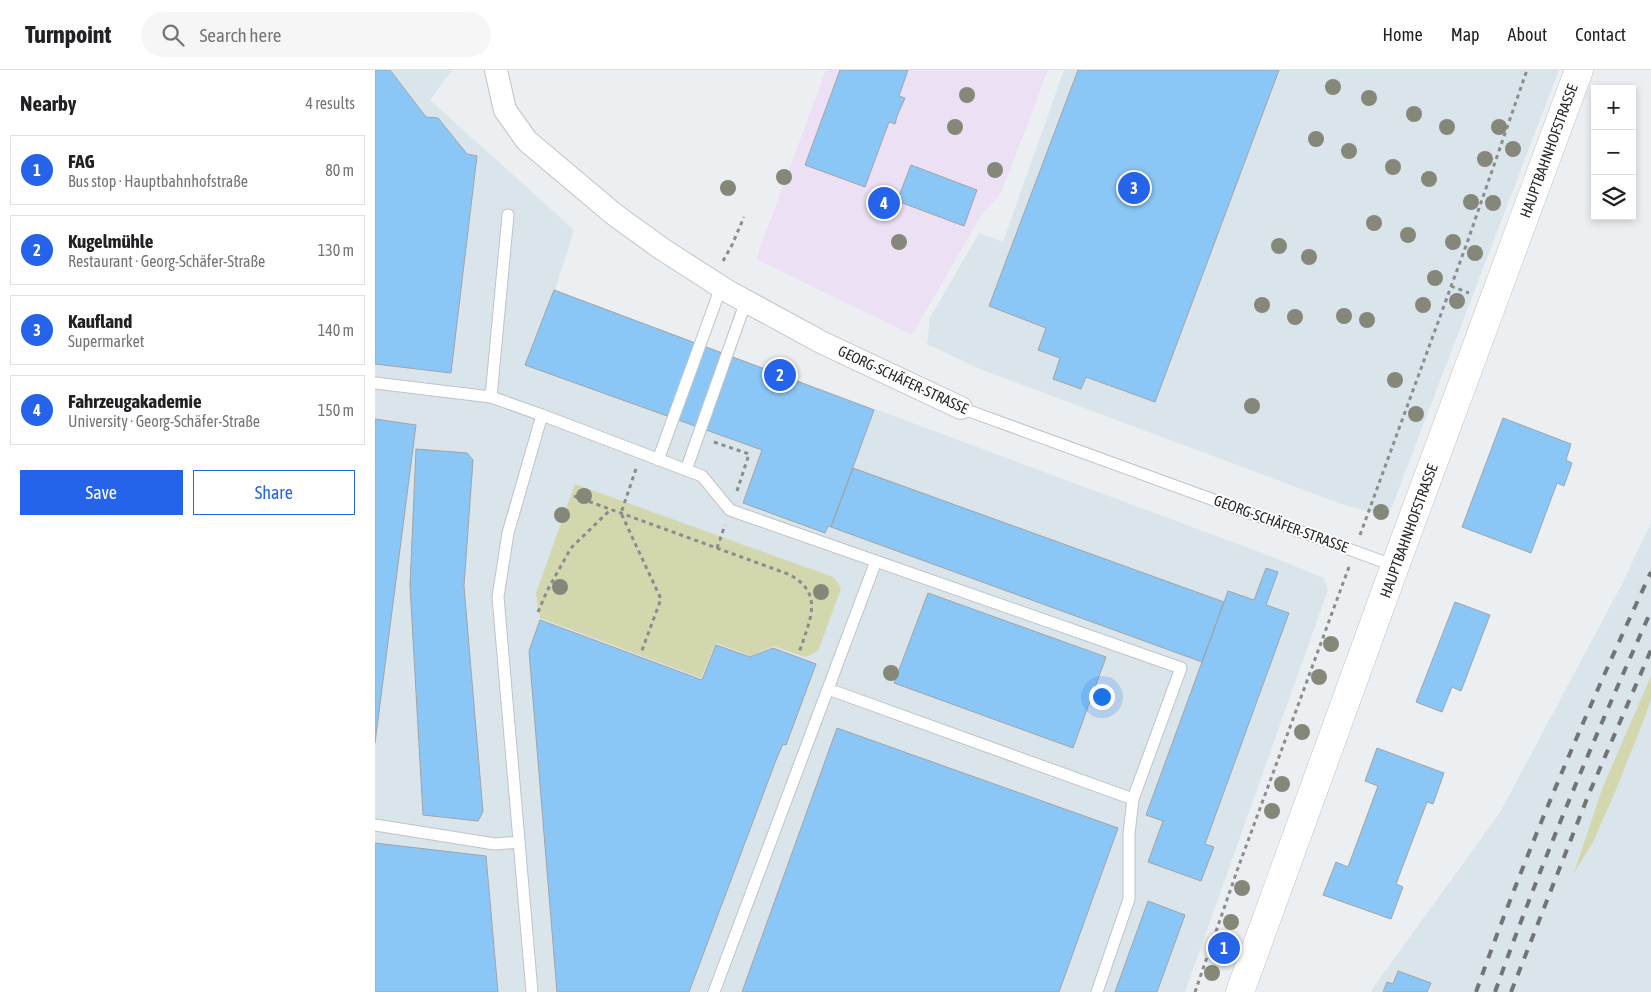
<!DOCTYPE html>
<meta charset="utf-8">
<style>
body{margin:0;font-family:"Asap Condensed",sans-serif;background:#f6f6f6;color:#202124}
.controls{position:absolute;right:15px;top:15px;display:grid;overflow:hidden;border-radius:0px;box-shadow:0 2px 8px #0003}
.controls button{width:45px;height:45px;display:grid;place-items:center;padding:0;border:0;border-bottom:1px solid #e0e0e0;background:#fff;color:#202124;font:25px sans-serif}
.you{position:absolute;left:726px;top:626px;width:18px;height:18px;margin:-12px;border:4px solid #fff;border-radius:50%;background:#1a73e8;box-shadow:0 0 0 8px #1a73e833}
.badge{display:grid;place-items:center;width:32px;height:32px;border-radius:50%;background:#2563eb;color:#fff;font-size:16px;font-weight:700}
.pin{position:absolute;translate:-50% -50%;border:2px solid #fff;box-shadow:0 1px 5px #0006}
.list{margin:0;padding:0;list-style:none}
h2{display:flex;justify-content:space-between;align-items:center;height:65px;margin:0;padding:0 20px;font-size:21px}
h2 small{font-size:16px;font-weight:400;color:#757577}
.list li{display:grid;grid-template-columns:32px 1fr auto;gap:15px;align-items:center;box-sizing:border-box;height:70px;margin:0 10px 10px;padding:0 10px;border:1px solid #e0e0e0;border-radius:0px}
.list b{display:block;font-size:19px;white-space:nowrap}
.list p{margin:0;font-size:16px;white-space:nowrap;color:#757577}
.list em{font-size:16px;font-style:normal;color:#757577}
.actions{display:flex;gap:10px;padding:15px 20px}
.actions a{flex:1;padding:11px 0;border:1px solid #2563eb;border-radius:0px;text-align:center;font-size:18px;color:#2563eb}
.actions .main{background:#2563eb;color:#fff}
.icon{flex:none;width:28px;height:28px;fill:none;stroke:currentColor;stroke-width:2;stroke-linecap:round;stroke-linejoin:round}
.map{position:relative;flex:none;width:1276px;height:922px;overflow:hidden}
header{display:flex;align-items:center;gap:30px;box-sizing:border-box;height:70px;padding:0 25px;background:#fff;border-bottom:1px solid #e0e0e0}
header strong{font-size:24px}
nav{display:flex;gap:28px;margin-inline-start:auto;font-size:18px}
.search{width:350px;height:45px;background:#f6f6f6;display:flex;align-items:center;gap:12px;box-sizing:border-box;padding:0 18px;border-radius:28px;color:#757577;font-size:19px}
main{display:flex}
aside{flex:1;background:#fff}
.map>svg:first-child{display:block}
.built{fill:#dae4eb}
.education{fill:#ece0f4}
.green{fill:#d2d7ad}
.building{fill:#8ac7f6;stroke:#a1a4a6}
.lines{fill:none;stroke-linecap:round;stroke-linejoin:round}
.lane-casing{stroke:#c0c3c6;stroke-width:13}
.street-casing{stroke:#c0c3c6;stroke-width:24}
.secondary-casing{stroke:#c0c3c6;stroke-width:29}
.path{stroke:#8a8c8e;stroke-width:3;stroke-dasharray:4 4;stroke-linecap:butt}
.lane{stroke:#fff;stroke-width:11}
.street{stroke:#fff;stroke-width:22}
.secondary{stroke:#fff;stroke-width:28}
.rail{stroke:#727476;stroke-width:4;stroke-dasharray:9 9;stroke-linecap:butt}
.tree{fill:#858878}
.labels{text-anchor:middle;stroke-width:4;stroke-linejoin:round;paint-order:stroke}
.street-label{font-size:15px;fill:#28292a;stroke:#fff}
</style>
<header>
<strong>Turnpoint</strong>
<div class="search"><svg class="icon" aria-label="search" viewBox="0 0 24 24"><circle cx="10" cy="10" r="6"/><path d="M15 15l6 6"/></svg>Search here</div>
<nav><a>Home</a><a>Map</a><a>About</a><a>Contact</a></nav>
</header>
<main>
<aside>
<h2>Nearby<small>4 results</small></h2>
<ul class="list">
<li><span class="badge">1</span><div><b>FAG</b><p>Bus stop · Hauptbahnhofstraße</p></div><em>80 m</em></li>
<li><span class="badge">2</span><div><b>Kugelmühle</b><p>Restaurant · Georg-Schäfer-Straße</p></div><em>130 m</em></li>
<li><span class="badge">3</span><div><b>Kaufland</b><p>Supermarket</p></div><em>140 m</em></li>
<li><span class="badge">4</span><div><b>Fahrzeugakademie</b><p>University · Georg-Schäfer-Straße</p></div><em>150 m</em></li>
</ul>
<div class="actions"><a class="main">Save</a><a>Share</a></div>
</aside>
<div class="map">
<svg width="1276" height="922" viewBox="0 0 1276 922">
<rect width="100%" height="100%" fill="#eceff2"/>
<path class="built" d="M0 0H77L55 30 199 160 180 220 895 486 949 508 953 520 810 922H0Z
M689 0H1184L1013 447 969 435 605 299 552 274 555 248 604 163 628 172Z
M1276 453V922H995L1124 744 1246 516Z"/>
<path class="education" d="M451 0H673L626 123 607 144 537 265 381 189Z"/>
<path class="green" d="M200 414 458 507 463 513 466 519 443 581 431 587 398 576 376 586 341 573 326 608 165 548 161 523Z
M1276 606V630L1270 647 1240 722 1218 772 1199 803 1227 719Z"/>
<path class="building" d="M0 0H15L51 47 63 48 92 84 102 86 76 303 0 294Z
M465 0H533L524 26 530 28 522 46 520 54 514 52 490 117 430 95Z
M703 0H904L780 332 711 307 706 319 678 309 685 288 663 280 671 258 614 236Z
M536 95 602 120 589 156 522 131Z
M179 220 499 340 456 457 453 456 450 463 368 433 387 380 150 295Z
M1128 348 1196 374 1191 390 1197 393 1189 416 1182 413 1156 483 1087 457Z
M0 349 41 355 0 673Z
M41 379 92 383 98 390 89 516 108 742 103 751 48 745 35 516Z
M478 398 849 532 827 592 456 457Z
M891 498 903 502 891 535 914 543 830 774 839 777 826 811 773 792 788 751 771 745 853 521 879 530Z
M553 523 731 587 698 678 519 613Z
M1080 532 1115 545 1086 621 1077 617 1067 642 1041 632Z
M165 550 327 610 341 575 375 587 398 578 441 594 411 675 408 674 401 690 314 922H182L154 581Z
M462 658 743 758 684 922H367Z
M1002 678 1069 703 1058 734 1052 732 1021 814 1028 817 1016 849 948 825 961 792 973 797 1003 716 990 711Z
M0 773 111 786 123 922H0Z
M773 831 810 845 782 922H740Z
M1023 901 1056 913 1052 922H1008L1012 912 1018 914Z"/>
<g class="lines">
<g class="lane-casing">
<path id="lane" d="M0 313 116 327 167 345 327 406 355 440 806 598 758 729 754 764V829L722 922
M116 327 133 145
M586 338 1020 496
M283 390 346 217
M311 400 371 231
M453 619 758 729
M0 755 120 774 144 772
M157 922 123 527 133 463 167 345
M339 922 501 491"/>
</g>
<g class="street-casing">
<path id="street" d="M121 0 130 40 152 71 240 145 287 179 354 222 448 273 586 338"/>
</g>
<g class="secondary-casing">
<path id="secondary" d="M865 922 1020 496 1204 0"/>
</g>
<path class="path" d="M348 191 357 175 369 147
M1076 216 1094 223
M339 372 374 384 362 421
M261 399 246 443 286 529 266 583
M199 426 413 504C451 523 434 551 424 583
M985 465 1092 173 1152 0
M342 478 350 455
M163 542 172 521 196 478 236 439
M820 922 863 798 974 497"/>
<use href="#lane" class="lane"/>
<use href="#street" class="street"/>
<use href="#secondary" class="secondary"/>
<path class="rail" d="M1101 922C1152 779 1212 640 1276 502
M1120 922C1166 793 1220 666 1276 541
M1136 922 1213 726 1276 580"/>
</g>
<g class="tree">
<circle cx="958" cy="17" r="8"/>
<circle cx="592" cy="25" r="8"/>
<circle cx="994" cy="28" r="8"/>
<circle cx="1039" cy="44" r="8"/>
<circle cx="580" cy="57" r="8"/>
<circle cx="1072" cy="57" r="8"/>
<circle cx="1124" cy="57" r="8"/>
<circle cx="941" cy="69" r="8"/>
<circle cx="1138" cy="79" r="8"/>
<circle cx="974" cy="81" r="8"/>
<circle cx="1110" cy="89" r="8"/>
<circle cx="1018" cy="97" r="8"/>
<circle cx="620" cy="100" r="8"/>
<circle cx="409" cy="107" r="8"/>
<circle cx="1054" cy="109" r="8"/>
<circle cx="353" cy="118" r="8"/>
<circle cx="1096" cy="132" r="8"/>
<circle cx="1118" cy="133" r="8"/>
<circle cx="999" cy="153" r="8"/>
<circle cx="1033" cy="165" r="8"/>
<circle cx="524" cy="172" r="8"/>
<circle cx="1078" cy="172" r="8"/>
<circle cx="904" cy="176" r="8"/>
<circle cx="1100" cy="183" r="8"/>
<circle cx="934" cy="187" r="8"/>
<circle cx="1060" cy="208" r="8"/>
<circle cx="1082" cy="231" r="8"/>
<circle cx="887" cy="235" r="8"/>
<circle cx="1048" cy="235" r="8"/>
<circle cx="969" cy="246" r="8"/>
<circle cx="920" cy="247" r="8"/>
<circle cx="992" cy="250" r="8"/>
<circle cx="1020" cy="310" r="8"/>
<circle cx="877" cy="336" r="8"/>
<circle cx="1041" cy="344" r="8"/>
<circle cx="209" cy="426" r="8"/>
<circle cx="1006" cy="442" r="8"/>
<circle cx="187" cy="445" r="8"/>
<circle cx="185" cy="517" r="8"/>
<circle cx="446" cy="522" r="8"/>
<circle cx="956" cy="574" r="8"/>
<circle cx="516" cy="603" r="8"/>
<circle cx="944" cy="607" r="8"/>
<circle cx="927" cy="662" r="8"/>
<circle cx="907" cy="714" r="8"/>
<circle cx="897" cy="741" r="8"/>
<circle cx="867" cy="818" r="8"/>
<circle cx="856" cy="852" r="8"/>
<circle cx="837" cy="903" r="8"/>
</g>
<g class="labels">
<g class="street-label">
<text transform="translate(1174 81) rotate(-70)" y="5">HAUPTBAHNHOFSTRASSE</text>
<text transform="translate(528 310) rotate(25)" y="5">GEORG-SCHÄFER-STRASSE</text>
<text transform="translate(906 454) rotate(20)" y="5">GEORG-SCHÄFER-STRASSE</text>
<text transform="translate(1034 461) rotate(-70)" y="5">HAUPTBAHNHOFSTRASSE</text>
</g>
</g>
</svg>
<div class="controls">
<button>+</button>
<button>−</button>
<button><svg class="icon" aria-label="layers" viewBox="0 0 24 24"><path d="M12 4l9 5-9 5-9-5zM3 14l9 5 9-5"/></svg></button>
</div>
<div class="you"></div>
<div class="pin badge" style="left:849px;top:878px">1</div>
<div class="pin badge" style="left:405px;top:305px">2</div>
<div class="pin badge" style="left:759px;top:118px">3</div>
<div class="pin badge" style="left:509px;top:133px">4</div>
</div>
</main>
